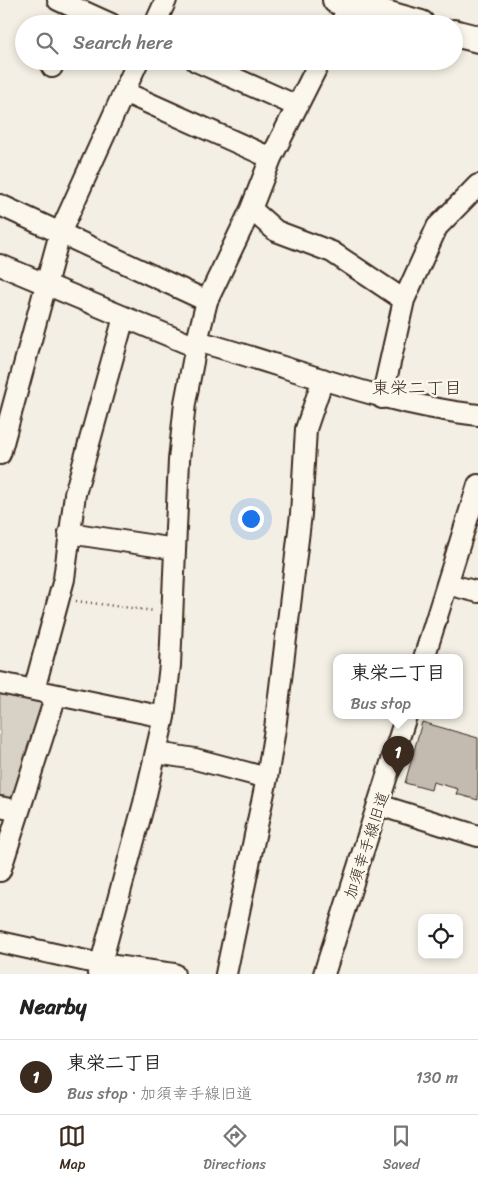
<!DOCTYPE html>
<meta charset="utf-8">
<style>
body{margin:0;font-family:Sriracha,"Klee One",sans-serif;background:#f2f2f2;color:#222}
.controls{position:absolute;right:15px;bottom:15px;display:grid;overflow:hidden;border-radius:10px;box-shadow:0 2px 8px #0003}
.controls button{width:45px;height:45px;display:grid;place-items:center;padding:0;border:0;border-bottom:1px solid #e0e0e0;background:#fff;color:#222;font:25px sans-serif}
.you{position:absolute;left:250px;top:518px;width:18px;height:18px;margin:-12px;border:4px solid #fff;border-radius:50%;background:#1a73e8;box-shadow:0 0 0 8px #1a73e833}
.badge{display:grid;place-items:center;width:32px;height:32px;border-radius:50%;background:#3b2a1e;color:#fff;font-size:16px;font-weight:700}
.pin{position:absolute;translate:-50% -41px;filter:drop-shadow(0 1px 2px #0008)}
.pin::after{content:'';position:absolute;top:26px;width:18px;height:15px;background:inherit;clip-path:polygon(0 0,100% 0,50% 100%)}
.popup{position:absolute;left:333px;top:654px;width:130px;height:65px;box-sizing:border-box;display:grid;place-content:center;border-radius:10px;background:#fff;filter:drop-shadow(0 1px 4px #0005);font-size:16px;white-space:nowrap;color:#767676}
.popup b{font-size:19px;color:#222}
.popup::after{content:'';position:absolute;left:50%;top:100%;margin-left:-10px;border:10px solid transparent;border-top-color:#fff}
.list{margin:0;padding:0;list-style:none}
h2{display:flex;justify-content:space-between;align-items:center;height:65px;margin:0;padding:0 20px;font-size:21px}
h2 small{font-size:16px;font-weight:400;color:#767676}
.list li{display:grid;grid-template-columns:32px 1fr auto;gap:15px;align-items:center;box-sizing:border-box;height:75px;padding:0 20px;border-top:1px solid #e0e0e0}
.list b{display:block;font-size:19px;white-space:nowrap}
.list p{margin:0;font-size:16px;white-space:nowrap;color:#767676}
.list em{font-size:16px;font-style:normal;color:#767676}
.icon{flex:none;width:28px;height:28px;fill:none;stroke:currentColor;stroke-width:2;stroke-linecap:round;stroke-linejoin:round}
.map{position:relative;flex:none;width:478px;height:974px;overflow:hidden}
.search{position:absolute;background:#fff;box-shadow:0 2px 8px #0003;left:15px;right:15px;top:15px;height:55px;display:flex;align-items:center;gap:12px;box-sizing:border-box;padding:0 18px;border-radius:28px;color:#767676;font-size:19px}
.sheet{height:140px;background:#fff}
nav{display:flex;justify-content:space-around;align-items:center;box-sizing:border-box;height:70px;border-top:1px solid #e0e0e0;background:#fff;font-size:14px;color:#767676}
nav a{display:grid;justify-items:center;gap:2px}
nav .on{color:#3b2a1e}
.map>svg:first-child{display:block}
.green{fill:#d8d1c6;stroke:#8a7e72}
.building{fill:#c3bbb0;stroke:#3b2a1e}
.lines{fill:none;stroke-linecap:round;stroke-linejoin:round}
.minor-casing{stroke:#3b2a1e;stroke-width:24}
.major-casing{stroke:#3b2a1e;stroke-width:30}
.path{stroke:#3b2a1e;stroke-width:2.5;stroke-dasharray:1 4;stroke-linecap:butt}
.minor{stroke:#fbf7ec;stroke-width:20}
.major{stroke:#fbf7ec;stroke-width:26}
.labels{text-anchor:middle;stroke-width:5;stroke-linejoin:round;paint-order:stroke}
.street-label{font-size:16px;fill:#3b2a1e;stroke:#fbf7ec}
.neighbourhood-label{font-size:18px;fill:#3b2a1e;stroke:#fbf7ec}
</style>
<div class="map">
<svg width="478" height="974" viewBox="0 0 478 974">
<rect width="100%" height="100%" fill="#f3efe4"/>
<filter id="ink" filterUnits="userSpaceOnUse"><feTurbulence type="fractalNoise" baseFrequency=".02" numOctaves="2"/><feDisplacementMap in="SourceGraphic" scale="10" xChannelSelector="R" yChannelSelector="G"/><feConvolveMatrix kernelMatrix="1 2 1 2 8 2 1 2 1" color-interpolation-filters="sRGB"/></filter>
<g filter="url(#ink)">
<path class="green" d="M0 691 41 699 45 707 15 801 0 802Z"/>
<path class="building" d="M422 722 478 738V800L456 794 458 789 433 782 431 790 405 783Z"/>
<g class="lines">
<g class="minor-casing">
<path id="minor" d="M58 0 111 24
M155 24 166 0
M340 24 353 0
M196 61 297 106
M52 67 54 61
M124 92 271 158
M0 205 207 301
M251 209 276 231 332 252 404 300
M0 265 196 347
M197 341C291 367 381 404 478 415
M382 398 404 300 437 227 478 185
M0 454 60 233 138 61
M69 533 175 549
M447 584 478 592
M424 658 478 485
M0 683 164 717
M34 690 64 579 75 494 124 317
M157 753 195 759 267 778
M379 805 478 836
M0 807 19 811
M0 871 56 695
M0 942 100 964 174 974
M98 974 144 803 164 717 170 665 179 460 185 403 197 341 207 301 251 209 271 158 320 61
M226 974 267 778 275 729 301 514 306 429 323 379
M324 974 406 716"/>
</g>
<g class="major-casing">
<path id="major" d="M336 0 421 24
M454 33 478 39"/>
</g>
<path class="path" d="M76 601 155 611"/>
<use href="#minor" class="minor"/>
<use href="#major" class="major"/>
</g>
</g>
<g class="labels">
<g class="street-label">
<text transform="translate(366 845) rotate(-72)" y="6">加須幸手線旧道</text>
</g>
<g class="neighbourhood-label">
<text x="417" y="394">東栄二丁目</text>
</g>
</g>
</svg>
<div class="controls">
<button><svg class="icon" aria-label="locate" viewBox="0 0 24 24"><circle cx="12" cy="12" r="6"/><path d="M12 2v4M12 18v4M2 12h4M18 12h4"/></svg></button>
</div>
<div class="you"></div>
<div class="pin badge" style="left:398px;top:777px">1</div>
<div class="popup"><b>東栄二丁目</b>Bus stop</div>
<div class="search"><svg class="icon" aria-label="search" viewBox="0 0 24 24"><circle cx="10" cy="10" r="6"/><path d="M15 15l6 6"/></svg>Search here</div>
</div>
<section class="sheet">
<h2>Nearby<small></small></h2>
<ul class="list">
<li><span class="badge">1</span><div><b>東栄二丁目</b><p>Bus stop · 加須幸手線旧道</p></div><em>130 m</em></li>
</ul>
</section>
<nav>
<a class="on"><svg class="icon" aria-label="map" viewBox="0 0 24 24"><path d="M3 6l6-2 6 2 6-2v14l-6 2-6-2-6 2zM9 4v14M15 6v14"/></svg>Map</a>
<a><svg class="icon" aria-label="directions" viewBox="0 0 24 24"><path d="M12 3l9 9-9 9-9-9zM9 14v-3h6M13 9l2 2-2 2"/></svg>Directions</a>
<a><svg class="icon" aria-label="saved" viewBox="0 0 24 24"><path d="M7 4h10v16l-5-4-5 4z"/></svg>Saved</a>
</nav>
